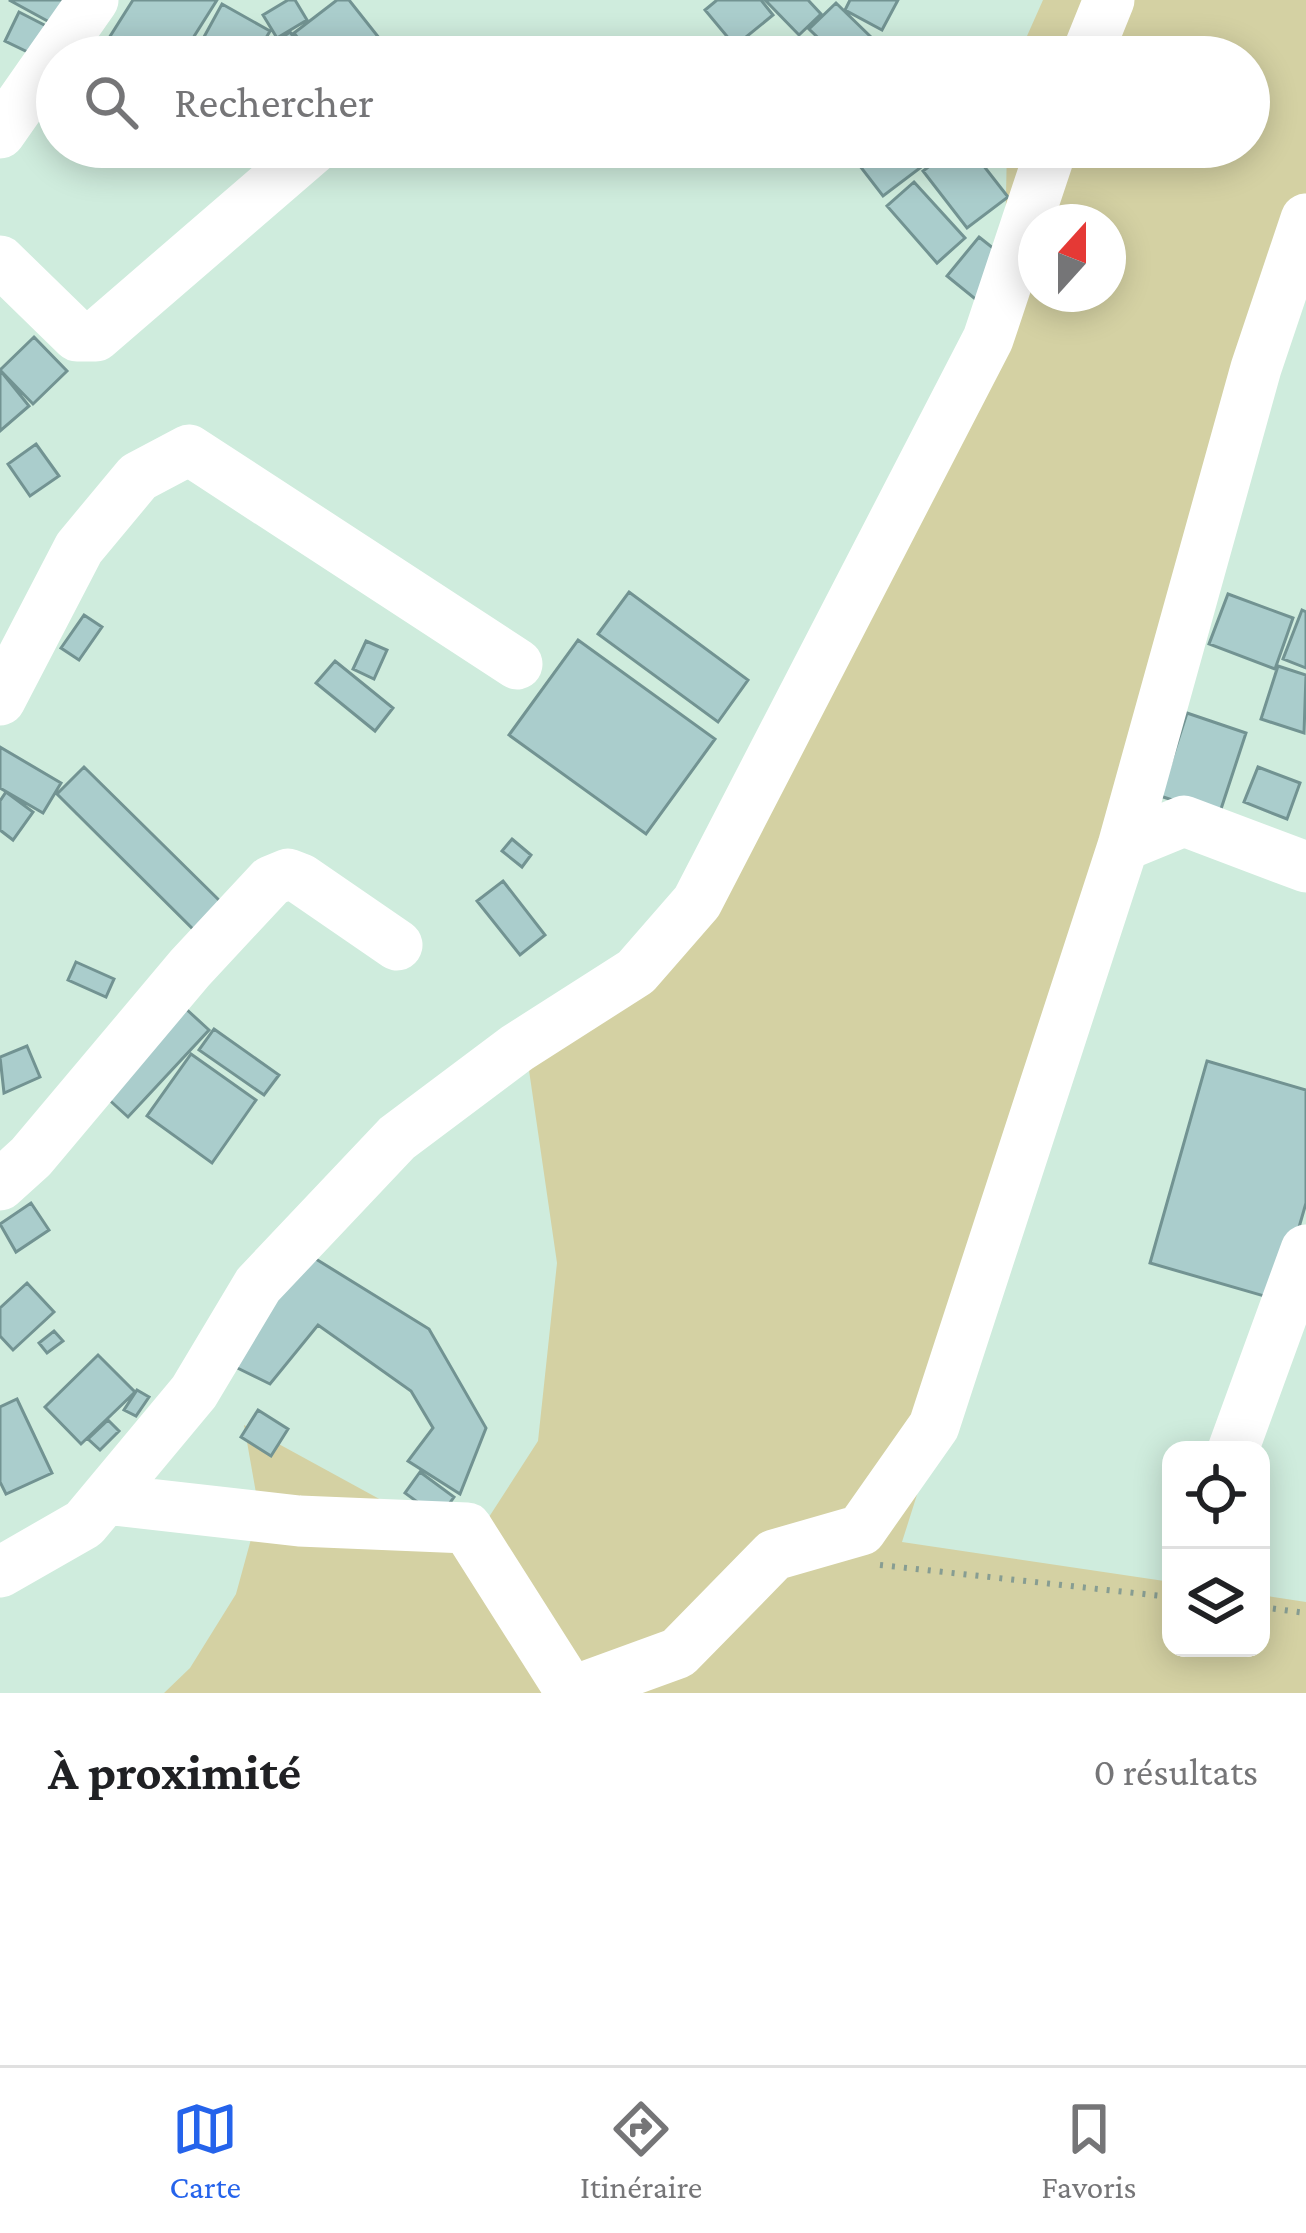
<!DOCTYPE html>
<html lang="fr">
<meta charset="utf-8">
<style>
body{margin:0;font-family:"Crimson Pro",serif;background:#f6f6f6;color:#202124}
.controls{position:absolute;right:36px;bottom:36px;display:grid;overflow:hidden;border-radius:24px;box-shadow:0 6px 30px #0003}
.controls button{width:108px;height:108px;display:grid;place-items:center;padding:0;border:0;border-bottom:3px solid #e0e0e0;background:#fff;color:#202124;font:60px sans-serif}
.compass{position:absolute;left:1018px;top:204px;width:108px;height:108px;border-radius:50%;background:#fff;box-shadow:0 6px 30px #0003;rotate:21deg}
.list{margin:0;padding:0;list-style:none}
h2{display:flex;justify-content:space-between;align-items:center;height:156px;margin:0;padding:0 48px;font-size:51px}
h2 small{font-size:39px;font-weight:400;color:#757577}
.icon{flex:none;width:66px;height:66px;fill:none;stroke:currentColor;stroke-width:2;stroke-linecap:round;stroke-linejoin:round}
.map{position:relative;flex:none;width:1306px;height:1693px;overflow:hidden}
.search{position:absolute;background:#fff;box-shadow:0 6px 30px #0003;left:36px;right:36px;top:36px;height:132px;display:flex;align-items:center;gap:30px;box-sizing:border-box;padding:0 42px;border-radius:66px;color:#757577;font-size:45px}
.sheet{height:372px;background:#fff}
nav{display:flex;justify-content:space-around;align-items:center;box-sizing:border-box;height:168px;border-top:3px solid #e0e0e0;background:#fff;font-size:33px;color:#757577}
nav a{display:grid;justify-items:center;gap:6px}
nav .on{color:#2563eb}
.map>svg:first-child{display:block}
.green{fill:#d4d1a3;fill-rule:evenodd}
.building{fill:#aacdcc;stroke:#729392;stroke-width:3}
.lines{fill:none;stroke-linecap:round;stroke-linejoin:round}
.path{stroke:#879d92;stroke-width:6;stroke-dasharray:3 9;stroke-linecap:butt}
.minor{stroke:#fff;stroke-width:51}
</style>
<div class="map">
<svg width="1306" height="1693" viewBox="0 0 1306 1693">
<rect width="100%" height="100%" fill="#cfecdd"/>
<path class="green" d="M1043 0H1306V219L1162 722 902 1542 1171 1582V1648H1261V1595L1306 1602V1693H164L190 1668 236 1594 259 1510 244 1425 469 1548 538 1441 557 1263 522 1022 620 969 700 870 1004 292 1007 147H1249V57H1023L1027 36ZM1036 222H1108V294H1036Z"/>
<path class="building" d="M9 0H66L53 24Z
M133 0H217L181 57H97Z
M288 0H295L307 20 277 38 263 15Z
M337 0H349L391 53 386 57H312L294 33Z
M717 0H761L773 15 735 46 705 10Z
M765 0H808L821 14 799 35Z
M850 0H898L882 30 845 10Z
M836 3 874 40 857 57H838L809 29Z
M222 4 270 31 255 57H193Z
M19 12 50 28 36 56 5 41Z
M290 32 308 57H277L270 46Z
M816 41 833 57H800Z
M903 147 920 168 883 196 846 148Z
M955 147H969L1008 197 967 228 923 171Z
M914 182 965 238 937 263 887 206Z
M979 237 1027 275 995 315 947 276Z
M34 337 67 371 33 404 0 370Z
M0 370 29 406 0 431Z
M36 444 59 476 30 496 8 464Z
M629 592 748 680 718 722 598 634Z
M1228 594 1293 618 1275 669 1209 644Z
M1302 610 1306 612V668L1283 659Z
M84 615 102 627 79 660 61 648Z
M578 640 715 739 646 834 509 735Z
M366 641 387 650 374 679 353 669Z
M335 661 393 708 375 731 316 683Z
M1278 666 1306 675 1304 733 1261 719Z
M1187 713 1246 733 1219 815 1160 796Z
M0 747 61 783 43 813 0 788Z
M84 767 228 909 201 937 57 794Z
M1258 767 1300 783 1287 819 1244 802Z
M6 792 33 812 13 840 0 830V801Z
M512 839 531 855 522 867 502 851Z
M503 881 545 935 520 955 477 901Z
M76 962 114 979 106 997 68 980Z
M185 1008 209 1030 128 1117 105 1096Z
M214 1029 279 1075 264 1095 199 1050Z
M27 1046 40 1077 4 1093 0 1057Z
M191 1054 256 1100 212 1163 147 1116Z
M1207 1061 1306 1090V1203L1278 1300 1150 1263Z
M31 1203 49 1230 16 1252 0 1224Z
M290 1243 429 1329 486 1428 460 1494 408 1461 433 1428 411 1391 318 1325 270 1384 215 1357Z
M27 1283 54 1312 13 1350 0 1336V1308Z
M54 1331 63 1341 47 1353 39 1343Z
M98 1355 135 1392 81 1444 45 1407Z
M137 1390 149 1397 136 1416 124 1410Z
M17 1399 52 1473 6 1494 0 1482V1407Z
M258 1410 288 1429 271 1456 241 1437Z
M108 1420 119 1431 100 1450 88 1439Z
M420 1472 454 1497 439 1518 405 1493Z"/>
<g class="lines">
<path class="path" d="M880 1565 1171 1597
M1261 1607 1306 1613"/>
<path class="minor" d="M1086 57 1109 0
M0 133 93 0
M0 261 77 336H96L315 147
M0 700 79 548 138 477 189 450 517 664
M1123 846 1184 821 1306 867
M0 1185 31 1157 190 968 271 881 288 874 301 879 397 945
M1233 1450 1306 1250
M105 1499 299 1521 467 1528 571 1692 678 1653 774 1555 861 1530 934 1426 1123 846 1256 368 1306 219
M0 1572 84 1524 194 1392 258 1285 397 1138 517 1048 636 972 697 902 988 339 1052 147"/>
</g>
</svg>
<div class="controls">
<button><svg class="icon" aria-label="locate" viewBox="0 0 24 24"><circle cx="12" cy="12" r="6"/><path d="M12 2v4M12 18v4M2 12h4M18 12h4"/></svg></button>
<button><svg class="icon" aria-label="layers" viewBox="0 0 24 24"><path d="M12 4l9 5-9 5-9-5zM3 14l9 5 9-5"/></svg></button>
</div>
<svg class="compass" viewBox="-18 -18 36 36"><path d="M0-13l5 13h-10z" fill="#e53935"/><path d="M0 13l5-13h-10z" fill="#757577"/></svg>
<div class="search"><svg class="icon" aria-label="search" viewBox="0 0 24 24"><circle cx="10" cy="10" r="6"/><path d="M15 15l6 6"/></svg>Rechercher</div>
</div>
<section class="sheet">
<h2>À proximité<small>0 résultats</small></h2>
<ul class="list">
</ul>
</section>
<nav>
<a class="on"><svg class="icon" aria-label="map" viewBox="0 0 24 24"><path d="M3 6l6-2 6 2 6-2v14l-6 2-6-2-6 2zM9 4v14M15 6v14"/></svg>Carte</a>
<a><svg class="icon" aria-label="directions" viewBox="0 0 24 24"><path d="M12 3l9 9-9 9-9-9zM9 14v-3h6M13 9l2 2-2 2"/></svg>Itinéraire</a>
<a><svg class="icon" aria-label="saved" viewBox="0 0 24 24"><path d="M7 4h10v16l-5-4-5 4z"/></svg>Favoris</a>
</nav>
